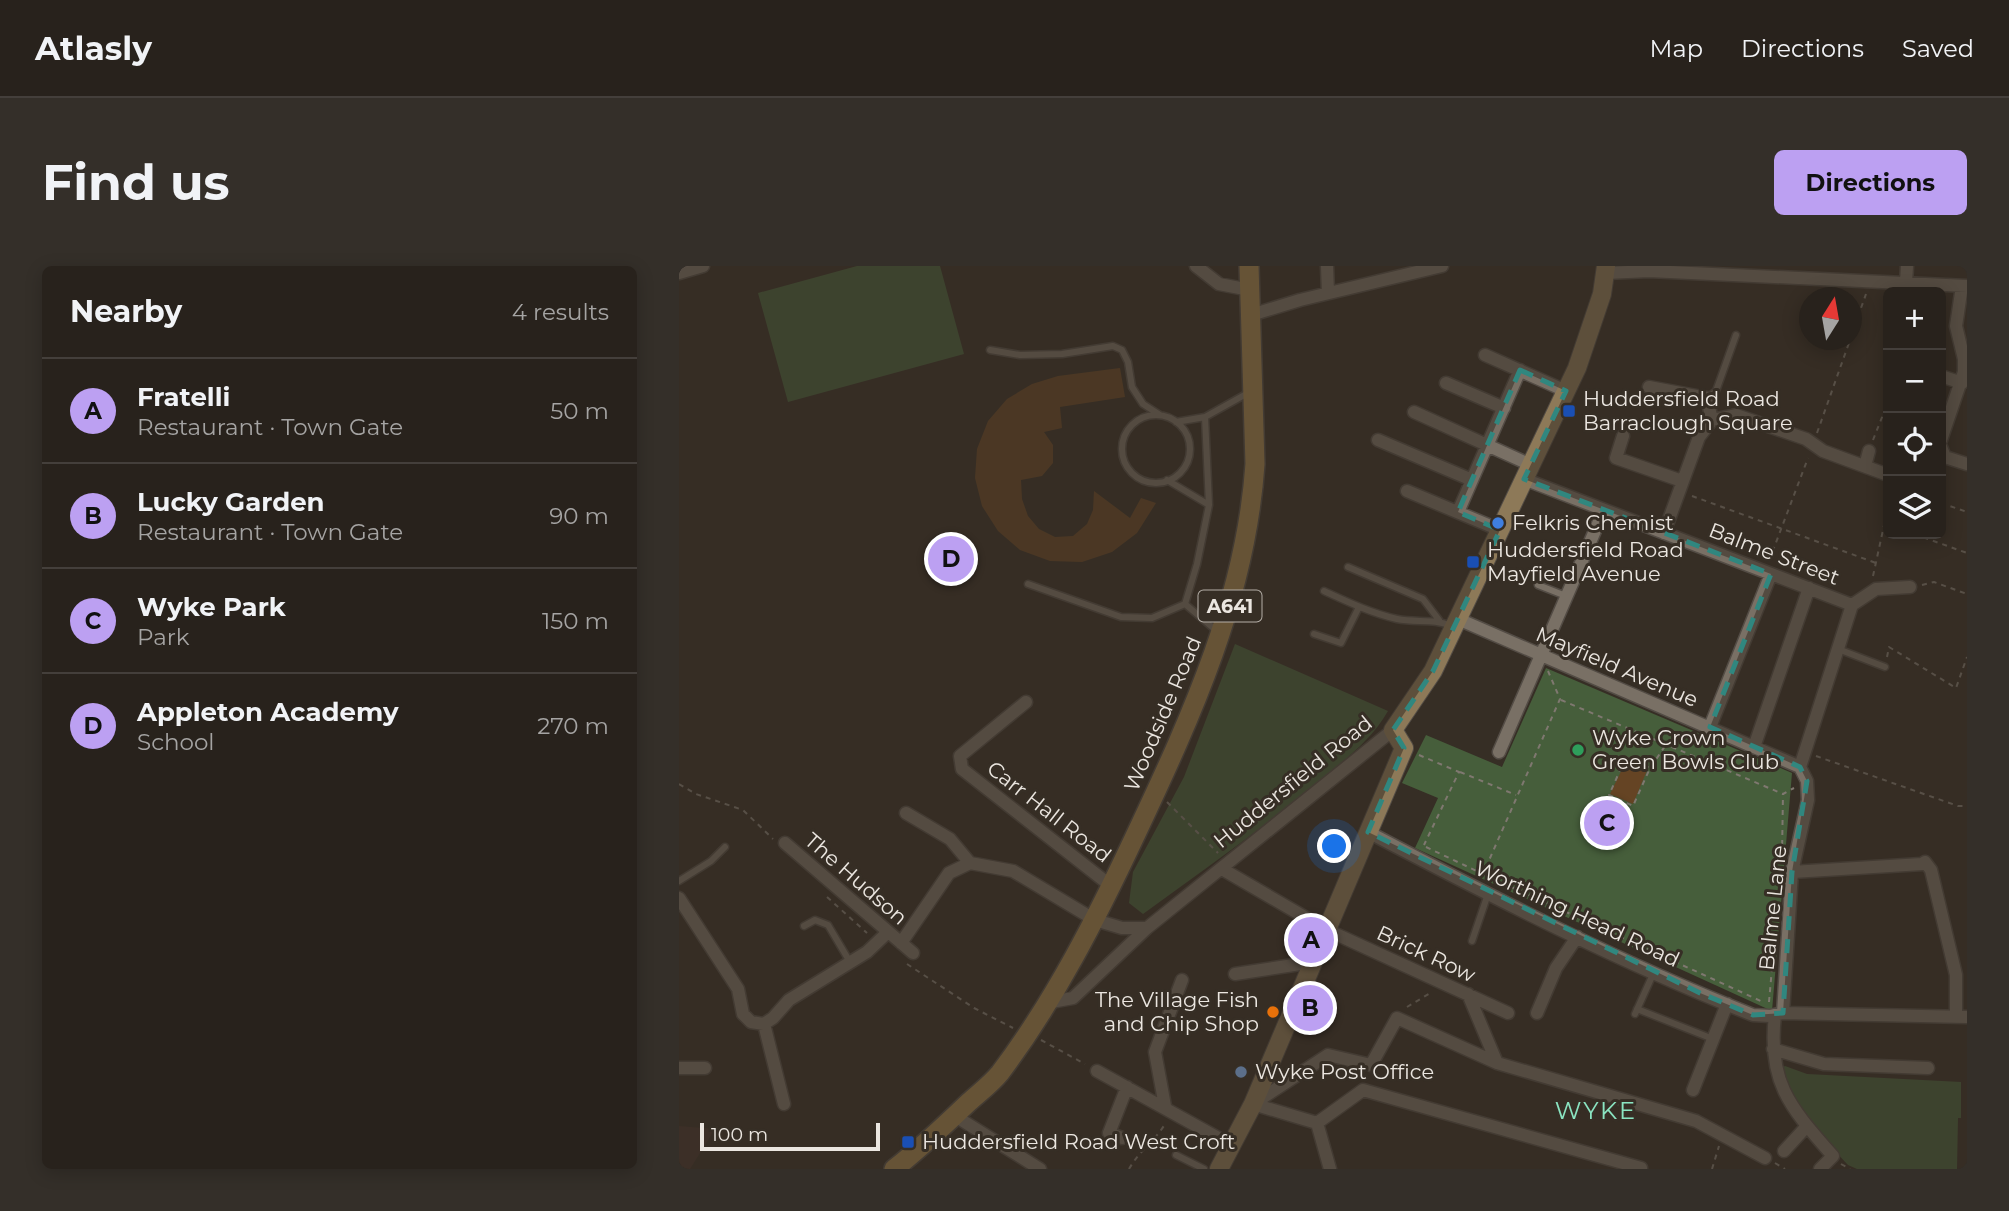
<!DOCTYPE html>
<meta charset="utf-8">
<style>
body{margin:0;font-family:Montserrat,sans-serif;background:#342f29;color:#f1f3f6}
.controls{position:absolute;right:21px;top:21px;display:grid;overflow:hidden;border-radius:10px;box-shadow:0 4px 18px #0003}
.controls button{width:63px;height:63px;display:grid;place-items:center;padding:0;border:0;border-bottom:2px solid #443f3b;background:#28221c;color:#f1f3f6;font:35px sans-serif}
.compass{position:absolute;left:1120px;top:21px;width:63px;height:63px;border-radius:50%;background:#28221c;box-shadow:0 4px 18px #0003;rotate:11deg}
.scale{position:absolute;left:21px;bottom:18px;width:180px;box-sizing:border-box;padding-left:7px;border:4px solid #ebe6e0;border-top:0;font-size:19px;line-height:24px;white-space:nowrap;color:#ebe6e0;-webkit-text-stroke:5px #362e25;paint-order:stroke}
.you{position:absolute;left:656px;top:581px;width:24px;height:24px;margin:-18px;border:5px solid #fff;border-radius:50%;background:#1a73e8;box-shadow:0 0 0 10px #1a73e833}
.badge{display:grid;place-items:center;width:46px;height:46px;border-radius:50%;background:#bca0f2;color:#111;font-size:23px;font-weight:700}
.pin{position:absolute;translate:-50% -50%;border:4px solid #fff;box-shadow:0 2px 7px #0006}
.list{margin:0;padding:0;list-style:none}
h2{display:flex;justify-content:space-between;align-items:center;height:91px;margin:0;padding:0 28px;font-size:30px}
h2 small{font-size:23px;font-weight:400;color:#a5a4a3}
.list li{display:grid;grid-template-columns:46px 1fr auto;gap:21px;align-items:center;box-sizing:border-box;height:105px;padding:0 28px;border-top:2px solid #443f3b}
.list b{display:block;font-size:26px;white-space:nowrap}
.list p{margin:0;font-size:23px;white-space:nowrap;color:#a5a4a3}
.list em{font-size:23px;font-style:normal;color:#a5a4a3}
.icon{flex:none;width:38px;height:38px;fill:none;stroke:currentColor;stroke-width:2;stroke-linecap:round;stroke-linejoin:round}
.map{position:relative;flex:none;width:1288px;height:903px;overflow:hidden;border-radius:10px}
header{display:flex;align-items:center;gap:42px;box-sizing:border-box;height:98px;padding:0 35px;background:#28221c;border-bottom:2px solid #443f3b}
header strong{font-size:33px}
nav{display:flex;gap:38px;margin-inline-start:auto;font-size:24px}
.intro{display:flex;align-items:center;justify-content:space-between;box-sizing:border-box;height:168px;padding:0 42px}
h1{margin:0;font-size:49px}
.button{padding:18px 32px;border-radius:10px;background:#bca0f2;color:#111;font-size:24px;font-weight:700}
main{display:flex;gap:42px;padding:0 42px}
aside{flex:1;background:#28221c;border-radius:10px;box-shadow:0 4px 18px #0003}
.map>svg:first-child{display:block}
.industrial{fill:#44322a}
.green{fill:#465e3b}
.building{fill:#654424}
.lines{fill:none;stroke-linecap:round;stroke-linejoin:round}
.lane-casing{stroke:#534c45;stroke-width:9}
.street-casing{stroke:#534c45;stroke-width:15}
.secondary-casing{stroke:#534c45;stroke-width:20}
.primary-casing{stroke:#534c45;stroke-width:22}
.path{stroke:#7f7870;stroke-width:2;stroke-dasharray:5 5;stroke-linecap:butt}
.lane{stroke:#797065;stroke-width:6}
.street{stroke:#797065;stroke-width:12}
.secondary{stroke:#8d7958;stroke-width:18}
.primary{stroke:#a1824c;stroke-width:19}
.marked{fill:none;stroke:#30877f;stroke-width:5;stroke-dasharray:14 9;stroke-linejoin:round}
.transit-dot{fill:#1a4fb4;stroke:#362e25;stroke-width:2.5}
.shop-dot{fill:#3f7fe0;stroke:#362e25;stroke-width:2.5}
.leisure-dot{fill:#2e9e5b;stroke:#362e25;stroke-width:2.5}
.food-dot{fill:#e8710a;stroke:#362e25;stroke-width:2.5}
.service-dot{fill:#5c6f8a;stroke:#362e25;stroke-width:2.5}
.labels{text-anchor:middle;stroke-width:6;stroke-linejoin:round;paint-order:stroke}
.shield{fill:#362e25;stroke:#b5afa8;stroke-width:2}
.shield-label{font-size:19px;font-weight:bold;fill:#ebe6e0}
.poi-label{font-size:21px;fill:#ebe6e0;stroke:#362e25;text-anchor:start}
.street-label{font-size:21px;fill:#ebe6e0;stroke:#362e25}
.quarter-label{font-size:24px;letter-spacing:2px;fill:#8be5c2;stroke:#362e25}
</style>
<header>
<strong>Atlasly</strong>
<nav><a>Map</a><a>Directions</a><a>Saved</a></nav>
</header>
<div class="intro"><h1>Find us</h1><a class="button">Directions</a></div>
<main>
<aside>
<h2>Nearby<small>4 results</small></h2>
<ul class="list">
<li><span class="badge">A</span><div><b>Fratelli</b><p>Restaurant · Town Gate</p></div><em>50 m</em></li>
<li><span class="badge">B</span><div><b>Lucky Garden</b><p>Restaurant · Town Gate</p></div><em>90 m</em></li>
<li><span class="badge">C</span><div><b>Wyke Park</b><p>Park</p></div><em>150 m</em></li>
<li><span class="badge">D</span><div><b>Appleton Academy</b><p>School</p></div><em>270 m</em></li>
</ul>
</aside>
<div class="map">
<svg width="1288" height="903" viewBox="0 0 1288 903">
<rect width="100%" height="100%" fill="#362e25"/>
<path class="industrial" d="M0 860 36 863 11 903H0Z"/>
<path class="green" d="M178 0H261L285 88 109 136 79 27Z
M556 378 709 445C692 475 665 494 639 516 583 563 523 605 464 648L450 637 454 606 505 511Z
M867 402 1113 507 1093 745 736 582 759 532 723 517 747 469 823 501Z
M1106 800 1128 808 1282 816V852H1279L1278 903H1178L1169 899C1144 871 1107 840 1104 801Z"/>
<path class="building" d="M441 102 446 131 381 141 383 162 365 166 374 179V197L363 210 342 214 343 233 349 250 360 263 376 271 394 270 408 258 414 244 415 225 451 252 462 232 477 237 458 267 433 286 403 296 371 295 341 284 319 265 303 240 296 212 298 183 309 155 328 133 353 118 379 110Z
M948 493 969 502 954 538 931 528Z"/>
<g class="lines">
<g class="lane-casing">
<path id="lane" d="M311 84 341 89 383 88 434 80 443 84 449 96 453 121 464 138 481 149
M1028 132 1037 125 1057 69
M443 183a34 34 0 1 1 68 0a34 34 0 1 1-68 0Z
M526 151 530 239 518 298 506 338 539 366
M497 156 526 151 569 127
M488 214 530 239
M669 301 744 333 760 354
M349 318 442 351 473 352 506 338
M859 319 887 330
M645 325C669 336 692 347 718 353 737 357 755 352 772 360
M635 368 662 377 680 341
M1159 383 1206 401
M0 615 32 595 46 581
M125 660 136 654 149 659 171 696
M793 675 809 628
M958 743 1034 773
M956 748 975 706
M497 889 525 903"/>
</g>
<g class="street-casing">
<path id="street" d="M517 0 540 18 571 24
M648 0 649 27
M0 7 24 0
M927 7 970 5 1288 20
M1227 17 1228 0
M572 49 621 34 763 0
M806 89 887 125
M1262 110 1283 117
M767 117 825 142
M970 121 1028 132 1033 154
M735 146 852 199
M944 170 937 192 1003 215
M699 174 793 214
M1262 174 1285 106V93L1277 60 1283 20
M1262 181 1266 191 1288 198
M1186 200 1190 185
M845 213 1173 339
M728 225 821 264
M779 246 841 104
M985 267 1020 171 1033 154 1057 149 1127 173 1144 185 1209 209
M1173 339 1197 323 1231 321
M779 353 1121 501
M347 436 281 490 283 503 432 620
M1031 461 1092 308
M1075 481 1130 322
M820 486 925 244
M1121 501 1173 339
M227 547 271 573 291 597
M689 566C815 632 942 697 1074 749L1091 750 1104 747 1288 751
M106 577 234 687
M543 603 648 664 829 747
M1113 606 1243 598 1246 596 1252 604 1277 709V750
M0 632 59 723 64 748 72 756 85 758 94 752 110 734 188 686 209 666
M222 677 270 607 291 597 334 605 416 654 443 662H468L714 464
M556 708 634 696
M789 728 818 797 1017 855 1086 892
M367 737 394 732 468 662
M858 747 877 702 898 671
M1104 747 1113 606 1129 534 1128 515 1121 501
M1096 749C1088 817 1112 842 1154 890L1141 903
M85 758 105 838
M1094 783 1145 798 1249 802
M0 802H26
M418 805 552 879
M1014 824 1048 738
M574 838 649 789 692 799 718 752 818 797
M574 838 638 857
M486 840 476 786 503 714
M276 850 361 903
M443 872 430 867 448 821
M1105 885 1128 860
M651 903 638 857 684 824 962 902"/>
</g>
<g class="secondary-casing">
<path id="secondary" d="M540 903 574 838 725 482 714 464 754 405 898 102 923 28 927 0"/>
</g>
<g class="primary-casing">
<path id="primary" d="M215 903C242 882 266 859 290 836 300 827 312 818 321 807 376 734 418 651 457 568 513 449 567 331 576 198L570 0"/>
</g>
<path class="path" d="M1172 70 1187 28
M1138 167 1171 74
M1194 174 1209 136
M1013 230 1197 297
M1262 237 1288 246
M1235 268 1288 287
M1090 295 1129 192
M1194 310 1209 241
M1243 319 1255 316 1288 328
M1208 391 1210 381 1277 422 1288 391
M882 434 1104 528 1115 522
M740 489 780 506 745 579
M1137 490 1279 540H1288
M947 491 971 502 954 540 930 529Z
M972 501 988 477
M781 506 837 529
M0 518 17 528 64 544 94 573
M488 536 539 587
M747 581 804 608 881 433 869 405
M1103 589 1104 528
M804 608 1084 736
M148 631 188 667
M228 698 295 742 334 762
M1090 736 1095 679
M728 741 753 726
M362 774 406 798
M1096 897 1106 903
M1162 898 1171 903
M450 903C460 885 476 875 486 858
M1033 903 1040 880"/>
<use href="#lane" class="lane"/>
<use href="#street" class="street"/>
<use href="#secondary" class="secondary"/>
<use href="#primary" class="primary"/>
</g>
<path d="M0 0H1288V903H0ZM841 104 887 125 845 213 1092 308 1031 461 1121 501 1128 515 1113 606 1104 747 1074 749 1021 727 689 566 725 482 714 464 754 405 821 264 779 246Z" fill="#362e25" fill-opacity=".55" fill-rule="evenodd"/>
<path class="marked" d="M841 104 887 125 845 213 1092 308 1031 461 1121 501 1128 515 1113 606 1104 747 1074 749 1021 727 689 566 725 482 714 464 754 405 821 264 779 246Z"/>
<g class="transit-dot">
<rect x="883" y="138" width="14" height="14" rx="3.5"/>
<rect x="787" y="289" width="14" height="14" rx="3.5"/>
<rect x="222" y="869" width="14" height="14" rx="3.5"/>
</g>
<circle class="shop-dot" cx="819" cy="257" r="7"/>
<circle class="leisure-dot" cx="899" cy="484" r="7"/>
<circle class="food-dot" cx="594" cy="746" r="7"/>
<circle class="service-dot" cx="562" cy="806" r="7"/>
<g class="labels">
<rect class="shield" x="519.5" y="324.5" width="63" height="31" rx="5"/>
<g class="shield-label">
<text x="551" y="347">A641</text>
</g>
<g class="poi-label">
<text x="904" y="140">Huddersfield Road<tspan x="904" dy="24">Barraclough Square</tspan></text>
<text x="833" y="264">Felkris Chemist</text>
<text x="808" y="291">Huddersfield Road<tspan x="808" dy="24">Mayfield Avenue</tspan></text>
<text x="913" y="479">Wyke Crown<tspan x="913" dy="24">Green Bowls Club</tspan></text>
<text x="580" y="741" text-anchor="end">The Village Fish<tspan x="580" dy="24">and Chip Shop</tspan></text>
<text x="576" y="813">Wyke Post Office</text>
<text x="243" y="883">Huddersfield Road West Croft</text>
</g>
<g class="street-label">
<text transform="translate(1095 288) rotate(21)" y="7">Balme Street</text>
<text transform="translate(938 401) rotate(23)" y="7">Mayfield Avenue</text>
<text transform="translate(484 448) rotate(-67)" y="7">Woodside Road</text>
<text transform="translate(614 516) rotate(-39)" y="7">Huddersfield Road</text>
<text transform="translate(370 546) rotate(38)" y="7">Carr Hall Road</text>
<text transform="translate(177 613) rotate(41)" y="7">The Hudson</text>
<text transform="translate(1094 642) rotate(-84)" y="7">Balme Lane</text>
<text transform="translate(898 648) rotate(25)" y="7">Worthing Head Road</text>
<text transform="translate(747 688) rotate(25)" y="7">Brick Row</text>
</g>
<g class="quarter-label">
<text x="917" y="853">WYKE</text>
</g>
</g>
</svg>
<div class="controls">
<button>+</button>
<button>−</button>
<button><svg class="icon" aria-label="locate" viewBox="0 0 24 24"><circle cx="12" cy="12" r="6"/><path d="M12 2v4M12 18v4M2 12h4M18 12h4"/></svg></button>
<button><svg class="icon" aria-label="layers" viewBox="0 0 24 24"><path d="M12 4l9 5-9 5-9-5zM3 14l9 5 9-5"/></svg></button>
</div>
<svg class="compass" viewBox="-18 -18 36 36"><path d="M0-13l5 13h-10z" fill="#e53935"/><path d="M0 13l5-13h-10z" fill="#a5a4a3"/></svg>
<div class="scale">100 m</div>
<div class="you"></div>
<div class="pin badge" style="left:632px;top:674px">A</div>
<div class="pin badge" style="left:631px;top:742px">B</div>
<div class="pin badge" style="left:928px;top:557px">C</div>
<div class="pin badge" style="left:272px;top:293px">D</div>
</div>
</main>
